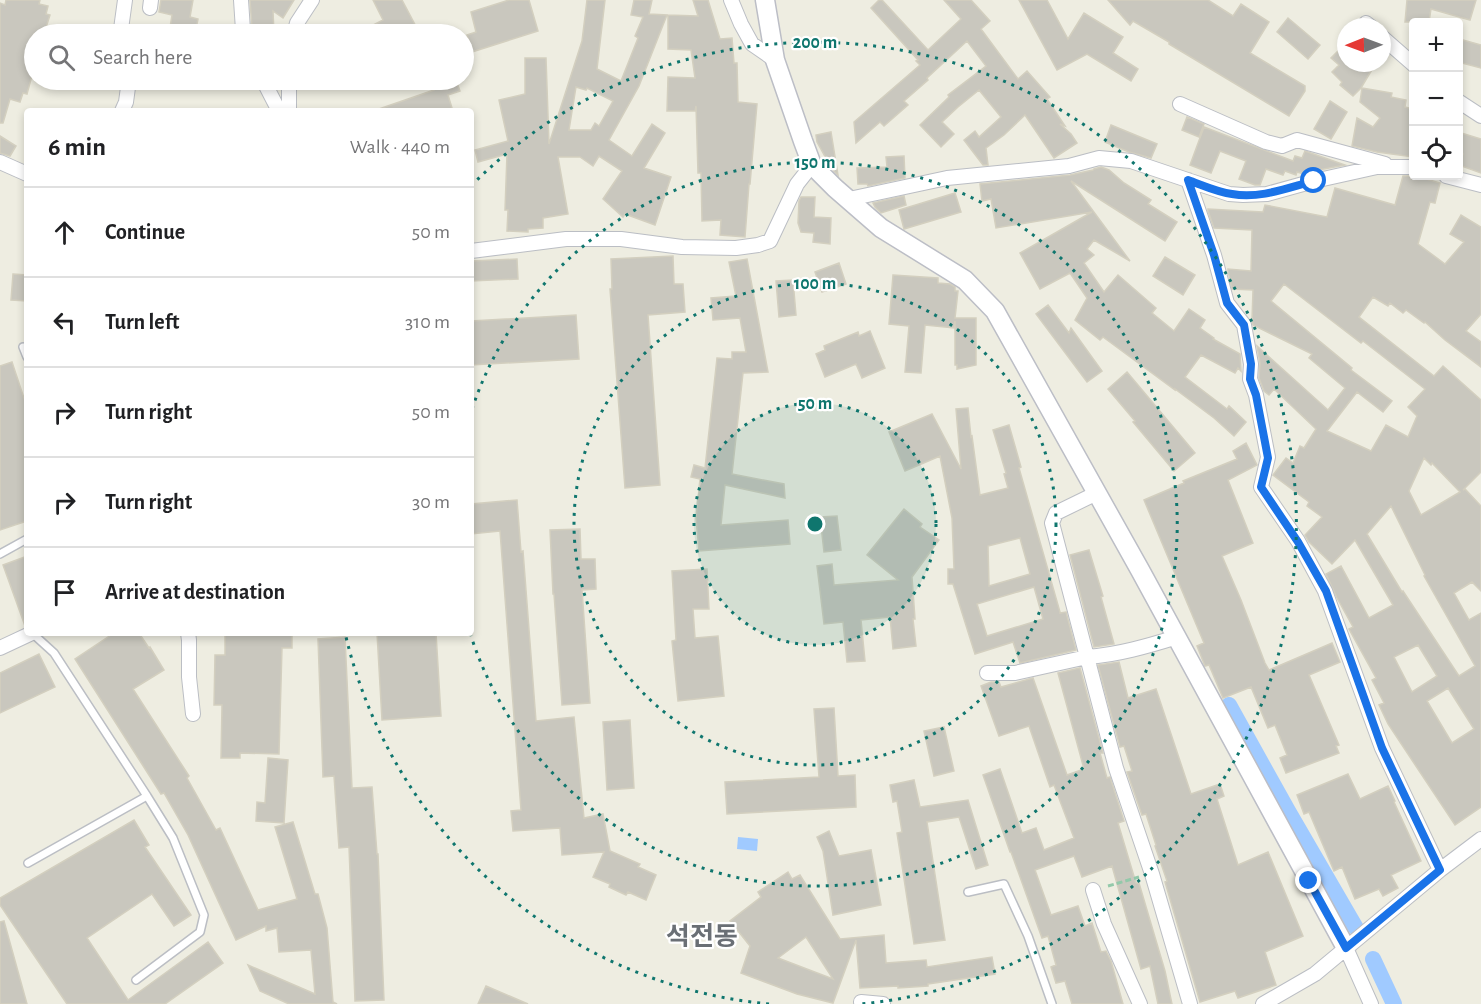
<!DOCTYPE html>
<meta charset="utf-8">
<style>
body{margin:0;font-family:"Alegreya Sans","Noto Sans KR",sans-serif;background:#f6f6f6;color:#202124}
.controls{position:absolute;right:18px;top:18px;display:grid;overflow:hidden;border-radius:6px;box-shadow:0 3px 9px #0003}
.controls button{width:54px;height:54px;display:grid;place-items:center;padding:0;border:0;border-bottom:2px solid #e0e0e0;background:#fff;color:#202124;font:30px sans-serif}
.compass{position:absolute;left:1337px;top:18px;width:54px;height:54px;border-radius:50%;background:#fff;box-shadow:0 3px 9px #0003;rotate:269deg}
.stop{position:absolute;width:18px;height:18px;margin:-14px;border:4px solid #1a73e8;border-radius:50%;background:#fff}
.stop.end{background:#1a73e8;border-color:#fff;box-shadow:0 2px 6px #0008}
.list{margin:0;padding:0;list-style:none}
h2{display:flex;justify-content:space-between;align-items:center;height:78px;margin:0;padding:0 24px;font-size:26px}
h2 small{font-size:20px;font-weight:400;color:#757577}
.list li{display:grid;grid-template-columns:39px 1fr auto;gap:18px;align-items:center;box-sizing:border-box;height:90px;padding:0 24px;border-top:2px solid #e0e0e0}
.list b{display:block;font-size:22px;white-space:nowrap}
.list em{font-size:20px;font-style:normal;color:#757577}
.icon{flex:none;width:33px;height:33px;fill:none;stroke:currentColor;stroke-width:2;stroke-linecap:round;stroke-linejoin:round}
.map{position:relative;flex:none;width:1481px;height:1004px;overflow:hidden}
.search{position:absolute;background:#fff;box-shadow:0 3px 9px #0003;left:24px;top:24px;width:450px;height:66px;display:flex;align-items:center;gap:15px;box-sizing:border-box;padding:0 21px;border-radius:33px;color:#757577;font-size:22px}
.panel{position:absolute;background:#fff;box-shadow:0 3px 9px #0003;left:24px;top:108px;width:450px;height:528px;border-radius:6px}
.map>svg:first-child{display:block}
.water{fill:#a0caff}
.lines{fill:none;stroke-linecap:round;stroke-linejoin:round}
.canal{stroke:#a0caff;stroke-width:16}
.building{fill:#c9c7be;stroke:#d3cfbf;stroke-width:1.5;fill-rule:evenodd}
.lane-casing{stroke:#bbbec4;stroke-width:10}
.street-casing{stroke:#bbbec4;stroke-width:16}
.secondary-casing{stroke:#bcbec6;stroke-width:21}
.path{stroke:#93c9aa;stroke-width:3;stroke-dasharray:6 3;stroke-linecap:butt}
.lane{stroke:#fff;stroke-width:7}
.street{stroke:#fff;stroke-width:14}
.secondary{stroke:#fff;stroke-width:18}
.route{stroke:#1a73e8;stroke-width:8}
.ring{fill:none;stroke:#0f766e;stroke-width:3;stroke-dasharray:3 6}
.labels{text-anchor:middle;stroke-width:4.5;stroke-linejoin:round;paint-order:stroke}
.quarter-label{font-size:26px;font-weight:bold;fill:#6a6f75;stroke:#fff}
.centre{fill:#0f766e;stroke:#fff;stroke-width:3}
.ring-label{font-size:18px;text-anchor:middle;font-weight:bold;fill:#0f766e;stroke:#fff;stroke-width:4.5;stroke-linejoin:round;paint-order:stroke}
</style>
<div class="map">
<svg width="1481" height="1004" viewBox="0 0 1481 1004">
<rect width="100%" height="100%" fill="#eeede1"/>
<path class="water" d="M738 837 758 839 757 851 737 849Z"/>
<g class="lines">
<path class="canal" d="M1229 705 1288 811 1356 928
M1373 959 1394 1004"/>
</g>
<path class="building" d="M6 0H40L39 4 48 6 46 14 50 15 44 34H34V68L27 94 23 93 20 102 10 99 3 123H0V3L5 5Z
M161 0H193L190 17 198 19 195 34H169L172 15 159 12Z
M250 0H294L283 18 273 11 274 34H254L252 28Z
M373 0H402L420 34H356L383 20Z
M509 0H529L538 31 472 52 467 35 476 32 471 12Z
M587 0H605L597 69 621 81 638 38 635 36 643 17 631 15 634 0H652L649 14 667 15 639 86 609 140 632 156 652 124 665 133 644 168 671 177 655 225 625 214 623 217 603 199 622 171 599 156 593 166 580 157H558L568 214 543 218V228L528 229V232L507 231 508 210H505L507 154 478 162 475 150 508 141 499 100 525 94V58H546L549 144 582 41ZM576 87 586 90 587 88 613 101 599 126 595 123 591 130H569Z
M693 0H708L720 39 732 38 734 63H737L738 102 757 104 750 184H749L745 237 720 235 721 220 702 221 701 173H698L696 106 695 111H667L668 77 695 78 691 50 668 49V15L698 16Z
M879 0H882L928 50 961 19 944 0H971L990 21 981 29 1018 79 1027 71 1050 97 1047 99 1065 126 1060 124 1071 134 1077 143 1054 158 1025 115 1004 135 986 148 988 165H983L964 140 975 131 979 137 1001 117 979 90 958 107 942 122 954 134 941 147 920 125 949 97 948 95 986 66 967 41 927 78 928 80 904 101 908 105 884 126 880 122 856 143 854 122 920 65 916 61 918 60 871 8Z
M1019 0H1047L1068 39 1084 13 1123 37 1113 53 1138 69 1131 81 1087 54 1057 70Z
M1108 0H1208L1233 16 1241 4 1269 22 1250 53 1305 86V91L1289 116 1169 44V42L1133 21 1130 25Z
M1407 0H1476L1470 20 1431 9 1429 22H1405Z
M1288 18 1320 45 1308 59 1277 32Z
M1463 40 1481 45V68L1458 62Z
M1346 43V63H1376L1361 88 1353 96 1340 85 1342 82 1332 72 1339 65 1331 58Z
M443 80H456L460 91 448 95 452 108 443 111H380L379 109 434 90 431 84Z
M1362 88 1392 93 1391 97 1406 100 1405 107 1413 109V157L1377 152 1352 146 1357 118 1373 127 1380 118 1360 102Z
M1330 101 1347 112 1331 139 1314 129Z
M1187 117 1204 124 1199 137 1182 130Z
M1111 125 1157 144 1151 158 1129 152 1105 142Z
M1204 127 1293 161 1295 156 1302 158 1305 151 1345 165 1308 172 1304 174 1297 172 1296 175 1285 171 1283 175 1266 169 1260 185H1255L1239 179 1246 161 1220 151 1211 173 1190 165Z
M831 132 838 175 832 169 817 142 816 135Z
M1458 132 1481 139V173L1459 165 1463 154 1458 152Z
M0 136 16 146 10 156 0 153Z
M904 156 905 178 868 186 867 184H858L857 168 887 167 886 157Z
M1101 167 1109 170 1124 183 1151 200 1148 204 1177 222 1165 241 1071 181 1130 261 1094 240 1087 249 1094 255 1084 263 1104 292 1118 275 1156 308 1152 313 1174 331 1189 309 1205 320 1200 328 1214 338 1213 339 1240 354 1241 371 1238 368 1235 373 1201 355 1185 377 1227 409 1229 406 1246 422 1234 436 1214 418 1175 389V390L1103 337 1100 340 1075 320 1087 298 1070 273 1040 289 1020 253 1092 212 996 228 991 199 982 201 980 184 1070 175 1093 170 1094 169Z
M1403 176H1416L1440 183 1435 203 1430 202 1418 244 1445 264 1464 242 1450 234 1461 215 1481 227V314L1466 331 1481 342V367L1445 340 1425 322 1424 323 1406 310 1403 313 1390 303 1388 306 1373 297 1359 317 1434 376 1443 366 1481 400V472L1463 490 1465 489 1481 506V591L1472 582 1454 593 1469 620 1481 613V807L1455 825 1388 724 1379 705 1384 703 1372 680 1376 678 1349 629 1353 627 1337 598 1326 574 1341 566 1369 618 1393 605 1355 540 1332 564 1309 542 1305 535 1322 517 1307 506 1309 502 1273 475 1286 458 1293 463 1300 446 1304 448 1316 429 1274 389 1269 395 1264 391 1259 378 1260 363 1257 346 1328 410 1345 388 1309 358 1312 354 1253 325 1252 320 1253 290 1232 289 1228 271V269L1251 271 1252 230 1214 228 1208 211V209L1263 212 1265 205 1327 217 1335 188 1395 205ZM1284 284 1361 343 1363 341 1425 389 1408 407 1417 416 1408 437 1386 425 1371 451 1327 431 1357 392 1383 412 1392 401 1351 370 1352 368 1271 301ZM1424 458 1431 465 1432 463 1460 492 1421 515 1409 491ZM1391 506 1425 575 1424 576 1475 666 1459 676 1403 591 1402 592 1367 534ZM1418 645 1437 676 1412 692 1394 657ZM1448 688 1474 729 1452 743 1427 701Z
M955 193 961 212 904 229 899 210Z
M904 196 906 205 881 213 875 207 873 203Z
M801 197H815L814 217 831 218 830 244 813 242 814 233 801 232 798 223 799 201Z
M673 256 674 284H683L685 312 648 315 660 485 625 488 610 289H612L611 259Z
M1165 257 1195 275 1183 295 1153 276Z
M517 259 518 279 471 281V261Z
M747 259 768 372 743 373 732 474 784 484 785 498 725 485 721 525 788 520 790 544 699 551 696 518 700 479 691 477 694 465 705 468 717 358 732 359V352H746L740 318 713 320 711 298 736 296 729 262Z
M839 263 846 284 822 292 815 272Z
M13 274 27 275V301L11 300Z
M893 275 938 278V283L950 284 955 287V291H958L955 318H976V365L957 369V365H955V321L954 328 925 325 921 373 905 372 909 326 889 324Z
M793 280 796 315 779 317 776 281Z
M1048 305 1069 333 1071 328 1102 371 1087 382 1036 314Z
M576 315 579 359 471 365V321Z
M870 331 885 368 862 378 856 364 825 377 816 354 825 350 824 346 858 332 859 336Z
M12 362 27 407V521L0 530V366Z
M1127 372 1195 453 1174 471 1133 422 1135 421 1108 389Z
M968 408 971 437 972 436 980 495 1008 488 1004 474 1006 473 993 430 1009 425 1021 467 1019 468 1060 612V613L1066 612 1076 650 1020 663 1013 642 975 654 953 584H948V569H954L952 518 940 456 905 471 889 432 932 414 961 469 956 409ZM1020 538 1030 574 989 586 988 546ZM1034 587 1043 619 987 636 977 604Z
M1246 443 1257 465 1228 480 1253 543 1222 556 1241 600 1265 663 1269 670 1332 643 1340 662 1309 675 1339 745 1336 746 1339 753 1286 773 1280 758 1287 755 1275 725 1268 728 1251 687 1223 698 1209 665 1205 666 1197 646 1204 643 1144 500 1184 483 1183 481 1237 459 1233 451Z
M517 500 521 552 523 551 536 721 574 717 584 818 603 814 610 851 640 864 638 867 656 875 646 900 628 892 626 895 609 887 610 884 593 877 604 852 562 855 560 828 513 831 511 811 521 810 500 531 471 534V504Z
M904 509 922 524 920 527 939 540 912 577 915 619H913L916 646 893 649 890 617 861 620 865 661 847 662 843 622 824 624 817 566 832 564 834 585 898 580 867 555Z
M837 516 841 550 824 552 820 517Z
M580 529 581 559H595L596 589 582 590 590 703 562 705 554 594H553L550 530Z
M1089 550 1103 596 1101 597 1114 644 1094 647 1070 555Z
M27 556V625L25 626 3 565Z
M707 569 709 609H693L695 638 718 636 724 696 678 701 672 641 676 640 672 571Z
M114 633H139L149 648 150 647 164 670 133 689 189 776 187 778 216 830 220 828 258 910 297 899 275 827 293 822 315 894H318L327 928 333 1002 337 1004H289L260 991 248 965 315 994 311 950 279 952 277 928 266 931V926L236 940 188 835 164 793 161 794 75 659Z
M225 633H292V648H282L279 754 240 753V758H221L222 705H214L215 655H225Z
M377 633H436L441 716 382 720Z
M345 637 352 788 372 787 377 854H378L384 1000 355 1001 349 847 339 848 334 776 323 777 318 639Z
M39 654 55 687 0 713V673Z
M1119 662 1128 698 1156 689 1191 794 1220 784 1224 796 1217 799 1238 865 1268 852 1303 936 1265 952 1276 985 1238 998 1235 991 1200 1002 1165 882 1167 881 1155 846 1156 845 1146 814 1142 815 1127 772 1132 771 1124 746 1120 747 1098 665Z
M1080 668 1103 753H1100L1107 778 1110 777 1124 821 1118 823 1136 883H1139L1165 971 1172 1004H1158L1150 966 1141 969 1112 866 1082 877 1074 856 1035 870 1051 915 1078 906 1085 926 1092 923 1101 952 1106 951 1111 961 1123 1004H1072L1065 981 1056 983 1051 967 1056 965 1048 936 1042 938 1011 852H1010L983 775 1000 769 1022 833 1036 828 1044 850 1074 838 1054 785 1050 787 1029 726 999 736 981 686 991 682H999L1001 687 1033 678 1067 775 1084 769 1058 673Z
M834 708 838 776 855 775 856 807 727 814 725 782 819 777 814 709Z
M630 720 634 788 607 790 603 722Z
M944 727 954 771 934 776 924 731Z
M268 758 288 760 284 823 256 821 257 802 265 803Z
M1348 774 1360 799 1388 786 1395 801 1394 802 1421 861 1391 875 1398 888 1383 896 1379 889 1355 899 1342 867 1334 871 1309 812 1304 814 1297 795Z
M914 780 920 807 968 800 988 865 976 869 959 817 927 822 945 940 914 944 897 833 902 832 897 801 893 802 890 785Z
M134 820 149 845 145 847 191 915 174 926 152 894 87 938 128 1000 208 942 223 963 165 1004H67L0 905V898Z
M829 831 839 856 871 850 881 905 833 915 823 851 817 837Z
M788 872 792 879 800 875 840 939 884 935 886 963 926 960 927 967 992 957 995 974 928 984V986L898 988V986L860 988 856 940 833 1003 797 994 741 973 750 946 730 921 761 897 758 892ZM806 937 833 979 778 958Z
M4 921 27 1004H0V922Z
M486 986 528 1004H478Z"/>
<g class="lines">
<g class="lane-casing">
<path id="lane" d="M23 347 27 357
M0 554 27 539
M32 633 54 653 147 796 173 838 204 915 200 932 136 980
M28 863 147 796
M968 892 1004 884 1028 936 1052 1004"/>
</g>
<g class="street-casing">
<path id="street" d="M241 0 243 30 245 34
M731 0 741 24 752 44 775 60
M150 8 151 0
M1366 23 1371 27
M121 34V29L125 0
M294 34 297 23 312 0
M1382 37 1414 65
M263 80 279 111
M289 80V111
M1458 101 1481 116
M1180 104 1266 142 1282 146 1297 140 1385 164
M122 111 126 102 129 80
M0 162 27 174
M1446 176 1481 185
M1188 180 1214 255 1227 303 1244 325 1251 364 1250 379 1256 395 1268 457 1261 487 1298 541 1325 591 1382 748 1440 870
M849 199 947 178 1069 166 1099 158 1131 161 1229 194 1243 195 1267 194 1314 181 1377 167H1414
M471 251 566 239H621L682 247 736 248 758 245 770 241 797 184 812 165
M1097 493 1056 513 1052 523 1116 768 1152 874 1190 1004
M188 633 189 640V677L193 714
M0 648 32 633
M987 673H1015L1087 657C1117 655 1148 646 1177 637
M1093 890 1104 924 1140 1004
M1346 948 1371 1004
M861 1002 883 1004
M1263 1004 1315 974 1440 870 1481 839"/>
</g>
<g class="secondary-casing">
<path id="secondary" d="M765 0 775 60 803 141 812 165 835 188 881 228 965 280 995 311 1140 570 1346 948"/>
</g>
<path class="path" d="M1108 886 1139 877"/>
<use href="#lane" class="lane"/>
<use href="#street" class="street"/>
<use href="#secondary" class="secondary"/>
</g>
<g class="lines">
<path class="route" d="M1309 881 1346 948 1440 870 1382 748 1326 591 1298 542 1261 487 1268 458 1256 395 1250 379 1251 364 1244 325 1227 303 1214 255 1188 180C1202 185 1217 192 1232 194 1260 199 1287 188 1314 181"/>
</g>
<circle cx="815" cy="524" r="121" fill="#0f766e" fill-opacity=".12"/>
<g class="ring">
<circle cx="815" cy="524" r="121"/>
<circle cx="815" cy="524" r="241"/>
<path d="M472 409A362 362 0 1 1 471 636"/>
<path d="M769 1004A482 482 0 0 1 346 637M471 186A482 482 0 1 1 861 1004"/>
</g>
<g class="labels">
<g class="quarter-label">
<text x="702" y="945">석전동</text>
</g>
</g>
<circle cx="815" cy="524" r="9" class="centre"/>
<g class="ring-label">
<text x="815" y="48">200 m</text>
<text x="815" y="168">150 m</text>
<text x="815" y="289">100 m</text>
<text x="815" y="409">50 m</text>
</g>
</svg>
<div class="controls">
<button>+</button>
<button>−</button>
<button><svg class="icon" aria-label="locate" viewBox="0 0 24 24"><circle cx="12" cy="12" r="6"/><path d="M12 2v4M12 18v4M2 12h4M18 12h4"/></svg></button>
</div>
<svg class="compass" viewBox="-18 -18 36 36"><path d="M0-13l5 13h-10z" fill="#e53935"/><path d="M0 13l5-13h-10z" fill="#757577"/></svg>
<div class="stop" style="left:1314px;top:181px"></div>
<div class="stop end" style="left:1309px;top:881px"></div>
<div class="search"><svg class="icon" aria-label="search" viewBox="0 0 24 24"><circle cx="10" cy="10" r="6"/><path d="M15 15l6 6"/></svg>Search here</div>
<section class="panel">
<h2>6 min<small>Walk · 440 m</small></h2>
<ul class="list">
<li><svg class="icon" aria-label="ahead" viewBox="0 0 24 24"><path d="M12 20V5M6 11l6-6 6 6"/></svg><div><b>Continue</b></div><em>50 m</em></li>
<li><svg class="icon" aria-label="left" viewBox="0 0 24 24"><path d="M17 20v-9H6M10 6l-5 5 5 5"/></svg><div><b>Turn left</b></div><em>310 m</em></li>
<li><svg class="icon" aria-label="right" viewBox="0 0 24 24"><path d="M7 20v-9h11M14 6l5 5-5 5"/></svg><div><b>Turn right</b></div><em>50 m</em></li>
<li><svg class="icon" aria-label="right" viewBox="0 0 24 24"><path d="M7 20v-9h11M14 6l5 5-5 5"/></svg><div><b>Turn right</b></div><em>30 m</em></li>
<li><svg class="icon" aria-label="arrive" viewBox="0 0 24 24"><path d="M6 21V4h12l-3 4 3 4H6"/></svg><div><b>Arrive at destination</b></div></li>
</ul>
</section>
</div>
